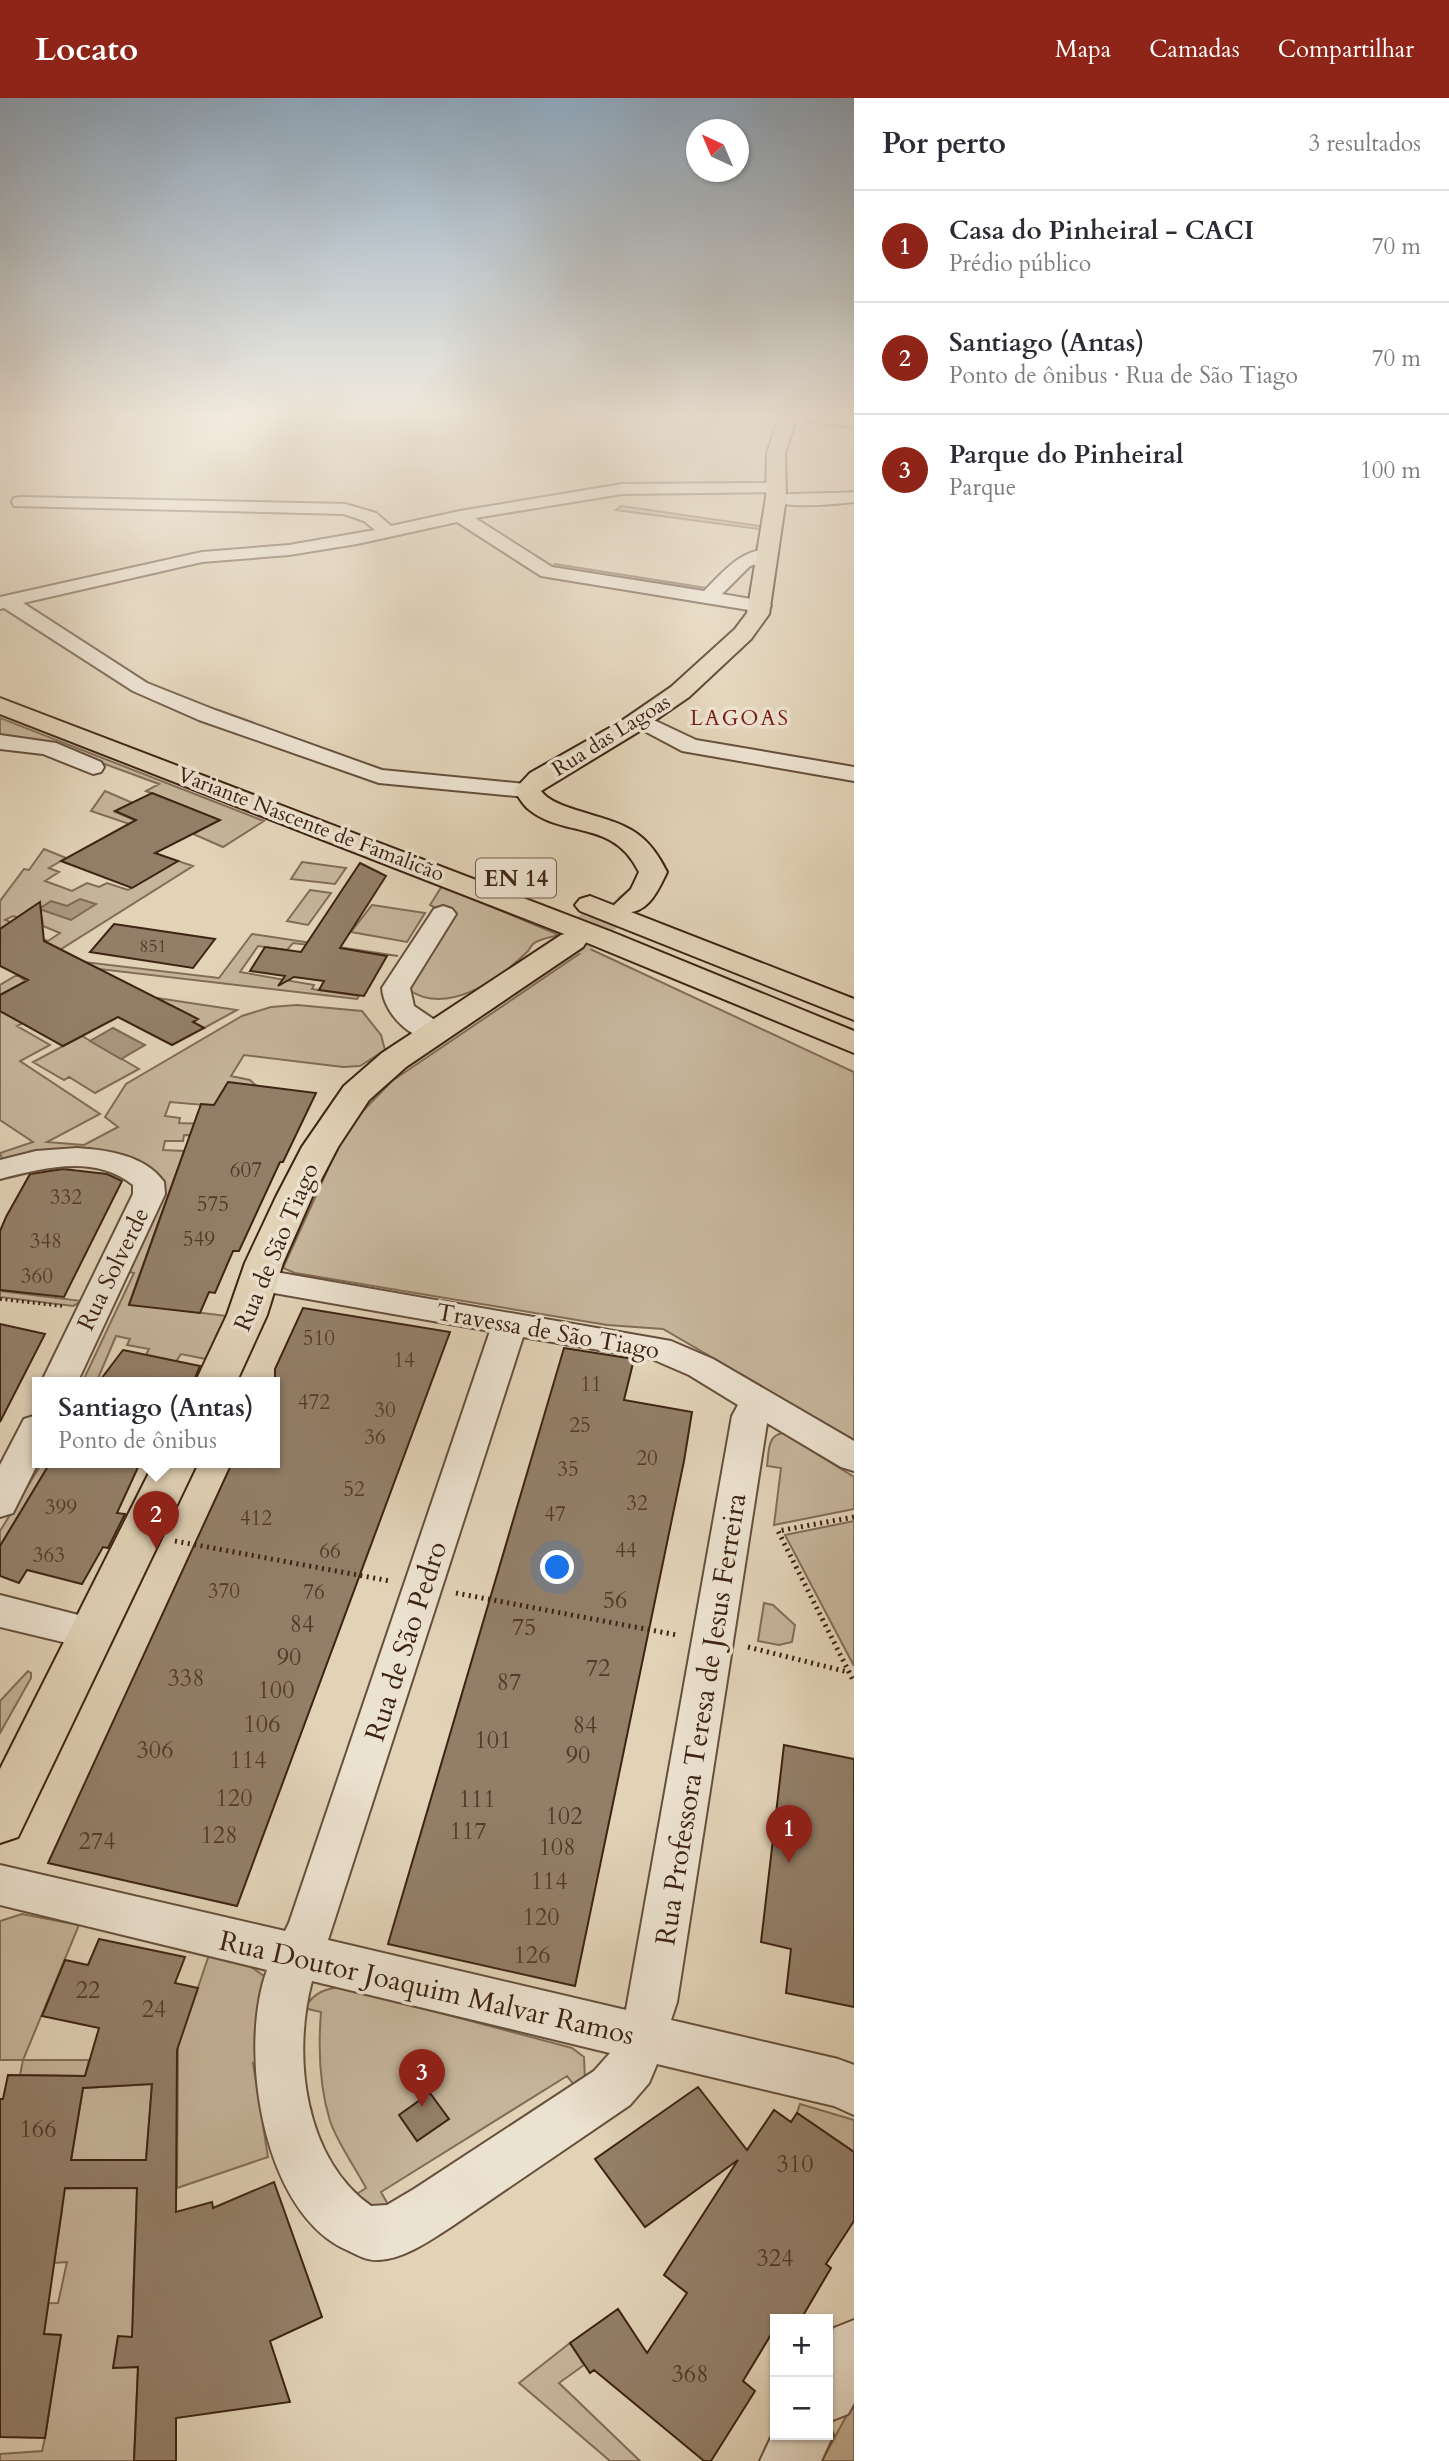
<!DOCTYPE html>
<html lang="pt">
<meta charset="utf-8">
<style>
body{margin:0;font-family:Cardo,serif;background:#f7f7f7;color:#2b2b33}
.controls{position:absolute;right:21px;bottom:21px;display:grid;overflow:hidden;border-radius:0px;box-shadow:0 2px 5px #0004}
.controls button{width:63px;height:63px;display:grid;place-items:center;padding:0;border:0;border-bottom:2px solid #e1e1e2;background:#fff;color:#2b2b33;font:35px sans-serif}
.compass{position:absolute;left:686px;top:21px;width:63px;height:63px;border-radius:50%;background:#fff;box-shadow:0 2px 5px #0004;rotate:316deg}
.you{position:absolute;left:558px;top:1470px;width:24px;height:24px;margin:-18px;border:5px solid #fff;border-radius:50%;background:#1a73e8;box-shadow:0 0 0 10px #1a73e833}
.badge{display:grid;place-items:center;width:46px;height:46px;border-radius:50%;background:#8f2418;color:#fff;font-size:23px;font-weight:700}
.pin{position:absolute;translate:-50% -58px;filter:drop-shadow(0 2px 4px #0008)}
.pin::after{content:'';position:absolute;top:37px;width:24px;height:21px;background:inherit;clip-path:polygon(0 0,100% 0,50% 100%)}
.popup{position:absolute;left:32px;top:1279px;width:248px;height:91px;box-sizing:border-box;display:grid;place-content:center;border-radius:0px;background:#fff;filter:drop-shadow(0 2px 5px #0005);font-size:23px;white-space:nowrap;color:#7c7c81}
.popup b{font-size:26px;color:#2b2b33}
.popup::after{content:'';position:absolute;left:50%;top:100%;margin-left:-14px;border:14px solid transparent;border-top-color:#fff}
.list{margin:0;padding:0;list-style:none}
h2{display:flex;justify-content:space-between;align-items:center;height:91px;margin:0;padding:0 28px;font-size:30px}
h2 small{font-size:23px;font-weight:400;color:#7c7c81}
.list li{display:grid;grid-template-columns:46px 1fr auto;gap:21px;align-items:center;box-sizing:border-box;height:112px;padding:0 28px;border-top:2px solid #e1e1e2}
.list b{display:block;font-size:26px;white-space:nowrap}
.list p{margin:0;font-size:23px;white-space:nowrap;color:#7c7c81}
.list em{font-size:23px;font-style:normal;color:#7c7c81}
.map{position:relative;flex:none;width:854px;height:2363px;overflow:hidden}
header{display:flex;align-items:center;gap:42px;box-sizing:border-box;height:98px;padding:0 35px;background:#8f2418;color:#fff}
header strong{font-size:33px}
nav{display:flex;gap:38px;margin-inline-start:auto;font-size:24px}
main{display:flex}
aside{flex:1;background:#fff}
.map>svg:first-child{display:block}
.green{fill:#c6b59b;stroke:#826c57;stroke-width:2;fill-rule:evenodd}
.water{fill:#aa977f;stroke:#7e6954;stroke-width:2}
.building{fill:#937f68;stroke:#3d2313;stroke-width:2;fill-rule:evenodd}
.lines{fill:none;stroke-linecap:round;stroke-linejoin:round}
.major-tunnel-far1{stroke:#c1b096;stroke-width:26;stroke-dasharray:26 13;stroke-linecap:butt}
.major-tunnel{stroke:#c1b096;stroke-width:34;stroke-dasharray:34 18;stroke-linecap:butt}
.minor-casing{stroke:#664f3c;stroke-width:4}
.major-casing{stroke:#3d2313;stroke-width:4}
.highway-casing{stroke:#3d2313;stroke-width:4}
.path-far1{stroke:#3d2313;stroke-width:3.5;stroke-dasharray:2 3.5;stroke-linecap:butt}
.path{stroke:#3d2313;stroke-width:5;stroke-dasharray:2 4.5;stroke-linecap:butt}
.minor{fill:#ece2d0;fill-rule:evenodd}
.major{fill:#e2d3b7;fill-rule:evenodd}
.highway{fill:#e2d3b7;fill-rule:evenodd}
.labels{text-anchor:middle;stroke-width:7;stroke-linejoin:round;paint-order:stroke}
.far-number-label{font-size:18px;fill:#523a28}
.far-neighbourhood-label{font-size:21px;letter-spacing:2px;fill:#7a1f14;stroke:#ece2d0}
.far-street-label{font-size:21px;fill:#3d2313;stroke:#ece2d0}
.number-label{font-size:21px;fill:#523a28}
.shield{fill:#ece2d0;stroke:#725c4c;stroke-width:2}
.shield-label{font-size:23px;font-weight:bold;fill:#3d2313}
.street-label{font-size:24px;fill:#3d2313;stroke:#ece2d0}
.near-number-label{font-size:24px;fill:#523a28}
.near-street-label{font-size:28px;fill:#3d2313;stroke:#ece2d0}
</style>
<header>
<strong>Locato</strong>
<nav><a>Mapa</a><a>Camadas</a><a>Compartilhar</a></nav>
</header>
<main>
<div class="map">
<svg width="854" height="2363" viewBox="0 0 854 2363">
<rect width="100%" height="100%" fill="#e2d3b7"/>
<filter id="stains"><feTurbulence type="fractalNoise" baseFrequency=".00286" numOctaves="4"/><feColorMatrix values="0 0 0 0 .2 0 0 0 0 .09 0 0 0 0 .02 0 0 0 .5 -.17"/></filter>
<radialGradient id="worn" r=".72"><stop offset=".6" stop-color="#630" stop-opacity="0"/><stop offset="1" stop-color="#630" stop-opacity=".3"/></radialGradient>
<path class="green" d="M621 408 760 428V431L616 412Z
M555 466 706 490 700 496 548 472Z
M0 620 264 723 223 749 193 736 219 722 146 693 159 686 56 648 0 641Z
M105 693 133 705 115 714 139 724 132 727 91 713Z
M44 751 66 760 49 770 59 774 45 783 72 793 87 785 99 789 107 785 128 792 178 763 193 768 50 858 3 829 0 831V803L24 771 29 772ZM13 818 33 825 42 820 43 828 60 835 48 843 28 836 33 833 5 822Z
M302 764 346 770 335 786 291 781Z
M442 788 559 837C552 839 538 841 533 846 530 849 529 853 526 855 498 882 447 918 409 892L412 883 453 818 430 807Z
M310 792 331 795 308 827 287 823Z
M372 807 425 815 407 844 351 834Z
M252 836 398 858 293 845 287 852 258 848 240 874 314 887 312 891 359 898 357 901 73 868 76 863 219 880Z
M588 850 854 974V1342L663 1231 607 1227 295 1175 283 1170 338 1049 362 1014 392 983Z
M17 877 59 906 17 928 50 947 20 963 100 1016 47 1044 84 1047 118 1029 105 1019 126 986 242 918 271 909 297 907 362 913 381 937 385 952 360 968 343 969 244 957 231 978 250 982 262 993 250 1011 170 1004 165 1018 180 1020 179 1025 232 1027 229 1038 184 1037 183 1043H165L163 1052 184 1053 129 1206 227 1218 206 1261 181 1256 175 1265 146 1257 149 1251 127 1247 130 1241 116 1238 96 1285H82L134 1175 124 1173 146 1070 4 1065 0 1055 33 1044 0 1022V887Z
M157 900 237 912 204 930 193 924 197 921Z
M82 938 139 971 95 995 69 979 64 982 33 964Z
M0 1193 82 1203 73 1208 0 1199Z
M783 1335 854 1379V1411L774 1427 781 1370 767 1368C769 1354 767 1337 783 1335Z
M42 1365H50L0 1448V1433Z
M854 1423V1568L785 1437Z
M764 1505 773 1507 795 1527 792 1544 779 1547 758 1543Z
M28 1573 31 1575V1580L0 1635V1603Z
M22 1816 79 1827 23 1962H89L85 1978 20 1977 23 1962H0V1823Z
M210 1854 247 1866 264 1878 268 1897 266 1962 253 1965 268 2059 177 2090 178 1948Z
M343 1889 572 1950 584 1959 585 1982 578 1992 567 1978 381 2094 390 2110 376 2114 349 2101 366 2090C355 2069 338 2046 330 2023 319 1987 318 1951 321 1914L304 1910C314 1895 325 1890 343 1889Z
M152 1986 146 2062H71L83 1990Z
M800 2006 854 2022V2054L797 2015Z
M137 2090 133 2200 176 2240 118 2239 114 2270 138 2269 134 2363H0V2356L42 2353 45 2340 61 2237 0 2235V2206L58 2205 67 2164 54 2165 62 2112 48 2091Z
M570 2245 584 2267 559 2285 640 2363H610L519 2285Z
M854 2306V2363H822L849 2313Z"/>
<path class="water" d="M80 801 96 806 71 822 39 811 51 803 67 808Z
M113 930 145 947 121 961 90 943Z"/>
<path class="building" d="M152 695 220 722 155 755 178 763 132 790 61 763 136 722 115 713Z
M360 765 386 778 340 850 387 858 364 898 319 892 324 883 294 879 278 888 285 878 250 873 265 849 301 854Z
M40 804 44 843 198 921 193 924 204 930 172 947 118 919 63 948 0 913V897L28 882 0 868V831Z
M114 826 215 841 193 870 90 854Z
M228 984 316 995 283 1064H280L239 1153H233L215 1195 209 1194 200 1215 129 1207 201 1006 214 1007Z
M63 1071 107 1076 122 1083 64 1199 0 1192V1133L6 1119 30 1076Z
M303 1210 450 1234 237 1808 48 1765 232 1365H275V1271Z
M0 1226 45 1236 0 1324Z
M564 1250 634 1261 624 1302 692 1314 684 1363 575 1888 388 1846Z
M123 1252 200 1268 193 1285H98Z
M50 1365H140L117 1415 125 1416 108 1450 103 1449 82 1486 27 1472 19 1485 0 1478V1448Z
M784 1647 854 1661V1909L786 1895 791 1851 761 1844Z
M99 1841 185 1859 175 1885 198 1890 177 1952 176 2114 212 2104 213 2110 274 2084 322 2219 270 2243 290 2304 176 2320V2363H134L138 2269 113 2270 118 2238 132 2239 137 2090H65L44 2236 61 2237 45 2340 0 2339V2001H3L8 1977 85 1978 99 1930 42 1918 65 1862 88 1867ZM152 1986 146 2062H71L83 1990Z
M698 1989 747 2052 774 2012 791 2024 797 2015 854 2054V2123L826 2166 831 2170 801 2221H775V2230L743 2283 755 2293 711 2363H704L594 2272 590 2275 570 2245 618 2211 647 2255 687 2195 664 2177 738 2062 645 2129 595 2061Z
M430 1995 449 2021 417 2043 399 2017Z"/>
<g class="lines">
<path class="major-tunnel-far1" d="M591 831 629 807"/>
<path class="major-tunnel" d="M572 843 593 829"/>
<g class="minor-casing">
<path id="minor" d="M775 385 783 390 781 394 622 396 475 420 552 469 704 493C722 475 745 446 774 453L777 457 774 461 750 468 722 496 768 504 771 508 768 512 761 514 541 478 457 424 357 446 289 457 202 464 23 505 147 585 215 612 382 672 535 687 538 692 535 697 527 699 379 685 199 622 133 593 4 510 0 511V499L202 454 289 447 375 432 364 423 344 416 14 408 12 404 14 400 20 399 345 406 376 415 391 428 460 413 622 386Z
M854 394V404C836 406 780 412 768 400 774 394 838 396 854 394Z
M641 616 696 642 854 669V683L682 653 633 627 630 622 633 617Z
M0 637 56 645 101 664 104 669 101 674 93 676 43 656 0 651Z
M443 808 452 811 456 816 410 890 414 908 445 929 449 935 445 941C416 948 384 918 382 890L434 811Z
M77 1050C107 1052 145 1057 164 1084L165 1096 77 1285H41L133 1096V1087C94 1056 44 1070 0 1081V1062L36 1053Z
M258 1171 671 1243 713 1261 854 1343V1373L841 1369 767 1325 677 1904 671 1922 838 1961 854 1967V2017L834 2008 657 1966 649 1985 630 2007 451 2129C431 2142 404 2161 379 2162 368 2163 359 2158 349 2153 262 2117 238 1951 267 1872L0 1807V1767L285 1833 289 1825 490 1233 246 1190 241 1182 246 1174ZM523 1239 652 1261 689 1277 738 1307 732 1318 626 1912 328 1842ZM312 1883 610 1955 594 1973 414 2091 387 2107 371 2108C304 2060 292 1958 312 1883Z
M37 1317 38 1365 13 1415 0 1419V1367L24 1321Z
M0 1497 106 1524 112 1535 106 1546 92 1551 0 1529Z
M854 2222V2305L848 2316 828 2324V2242L834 2230Z
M828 2325 833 2337 821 2363H760L775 2331V2337H828Z"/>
</g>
<g class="major-casing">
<path id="major" d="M779 319H797L785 355 786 400 769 516 751 541 689 599 638 634 541 693C548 702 559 706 570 710 617 726 643 725 667 774 657 795 646 820 619 813L614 807 631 791 639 774C613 720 563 741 527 710 522 705 518 698 514 692L530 675 620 624 671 589 735 531 747 515 766 400 767 355Z
M572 834 583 837 587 843 583 849 406 969 369 1002 338 1049 312 1099 283 1165 267 1217 236 1285H195L227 1217 245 1165 276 1099 302 1049 344 988 382 955 561 837Z
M154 1365H197L18 1739 0 1745V1671Z"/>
</g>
<g class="highway-casing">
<path id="highway" d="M803 319H854V329L812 324Z
M0 600 612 834 854 933V955L590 846 0 616Z
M590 798 854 901V922L580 813 575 807 580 801Z"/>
</g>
<path class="path-far1" d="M0 1201 62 1208"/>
<path class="path" d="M854 1419 778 1433 854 1584
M175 1443 390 1483
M456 1495 677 1537
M748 1549 848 1574"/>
<use href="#minor" class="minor"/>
<use href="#major" class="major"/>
<use href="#highway" class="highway"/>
</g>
<linearGradient id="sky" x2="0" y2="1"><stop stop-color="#8fa8be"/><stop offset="0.49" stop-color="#f2ebdf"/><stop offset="1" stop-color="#f2ebdf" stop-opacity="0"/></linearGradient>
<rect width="854" height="650" fill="url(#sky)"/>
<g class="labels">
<g class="far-number-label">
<text x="153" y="854">851</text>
</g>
<g class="far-neighbourhood-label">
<text x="740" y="627">LAGOAS</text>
</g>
<g class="far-street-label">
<text transform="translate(611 637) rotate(-32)" y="7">Rua das Lagoas</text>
<text transform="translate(311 726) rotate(21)" y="7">Variante Nascente de Famalicão</text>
</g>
<g class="number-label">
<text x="246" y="1079">607</text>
<text x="66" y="1106">332</text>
<text x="213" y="1113">575</text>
<text x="199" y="1148">549</text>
<text x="46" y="1150">348</text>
<text x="37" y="1185">360</text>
<text x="319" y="1247">510</text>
<text x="404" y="1269">14</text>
<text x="591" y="1293">11</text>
<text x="314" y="1311">472</text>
<text x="385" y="1319">30</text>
<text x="580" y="1334">25</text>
<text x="375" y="1346">36</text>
<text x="647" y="1367">20</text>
<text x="568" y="1378">35</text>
<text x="354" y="1398">52</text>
<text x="637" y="1412">32</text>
<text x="61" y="1416">399</text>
<text x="555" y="1423">47</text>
<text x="256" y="1427">412</text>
<text x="626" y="1459">44</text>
<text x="330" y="1460">66</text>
<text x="49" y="1464">363</text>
<text x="224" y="1500">370</text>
<text x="314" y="1501">76</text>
</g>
<rect class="shield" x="476" y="760.5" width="80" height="39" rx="5"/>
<g class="shield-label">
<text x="516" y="788">EN 14</text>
</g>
<g class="street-label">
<text transform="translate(276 1149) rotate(-67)" y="8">Rua de São Tiago</text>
<text transform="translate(113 1171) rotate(-64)" y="8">Rua Solverde</text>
<text transform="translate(548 1233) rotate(10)" y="8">Travessa de São Tiago</text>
</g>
<g class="near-number-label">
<text x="615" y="1510">56</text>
<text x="302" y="1534">84</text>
<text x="524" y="1537">75</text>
<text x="289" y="1567">90</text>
<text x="598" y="1578">72</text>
<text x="186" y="1588">338</text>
<text x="509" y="1592">87</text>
<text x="276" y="1600">100</text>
<text x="262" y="1634">106</text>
<text x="585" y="1635">84</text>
<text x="493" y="1650">101</text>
<text x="155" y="1660">306</text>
<text x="578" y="1665">90</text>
<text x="248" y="1670">114</text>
<text x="234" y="1708">120</text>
<text x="477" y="1709">111</text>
<text x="564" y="1726">102</text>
<text x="468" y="1741">117</text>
<text x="219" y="1745">128</text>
<text x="97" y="1751">274</text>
<text x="557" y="1757">108</text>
<text x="549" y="1791">114</text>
<text x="541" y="1827">120</text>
<text x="532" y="1865">126</text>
<text x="88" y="1900">22</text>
<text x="154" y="1919">24</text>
<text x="38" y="2039">166</text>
<text x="795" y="2074">310</text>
<text x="775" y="2168">324</text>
<text x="690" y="2284">368</text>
</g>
<g class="near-street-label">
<text transform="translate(405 1543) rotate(-72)" y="10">Rua de São Pedro</text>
<text transform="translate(700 1621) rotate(-81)" y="10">Rua Professora Teresa de Jesus Ferreira</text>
<text transform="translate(427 1889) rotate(13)" y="10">Rua Doutor Joaquim Malvar Ramos</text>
</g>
</g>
<rect width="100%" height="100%" filter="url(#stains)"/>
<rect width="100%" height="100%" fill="url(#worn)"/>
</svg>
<div class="controls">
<button>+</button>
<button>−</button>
</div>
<svg class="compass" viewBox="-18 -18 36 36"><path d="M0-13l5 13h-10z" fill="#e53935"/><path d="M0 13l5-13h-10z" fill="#7c7c81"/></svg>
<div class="you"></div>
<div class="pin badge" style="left:789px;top:1765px">1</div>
<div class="pin badge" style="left:156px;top:1451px">2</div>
<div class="popup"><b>Santiago (Antas)</b>Ponto de ônibus</div>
<div class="pin badge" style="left:422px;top:2009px">3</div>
</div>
<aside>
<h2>Por perto<small>3 resultados</small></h2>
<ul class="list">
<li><span class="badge">1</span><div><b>Casa do Pinheiral - CACI</b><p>Prédio público</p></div><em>70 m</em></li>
<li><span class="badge">2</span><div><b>Santiago (Antas)</b><p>Ponto de ônibus · Rua de São Tiago</p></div><em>70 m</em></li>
<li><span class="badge">3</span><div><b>Parque do Pinheiral</b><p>Parque</p></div><em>100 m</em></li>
</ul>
</aside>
</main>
